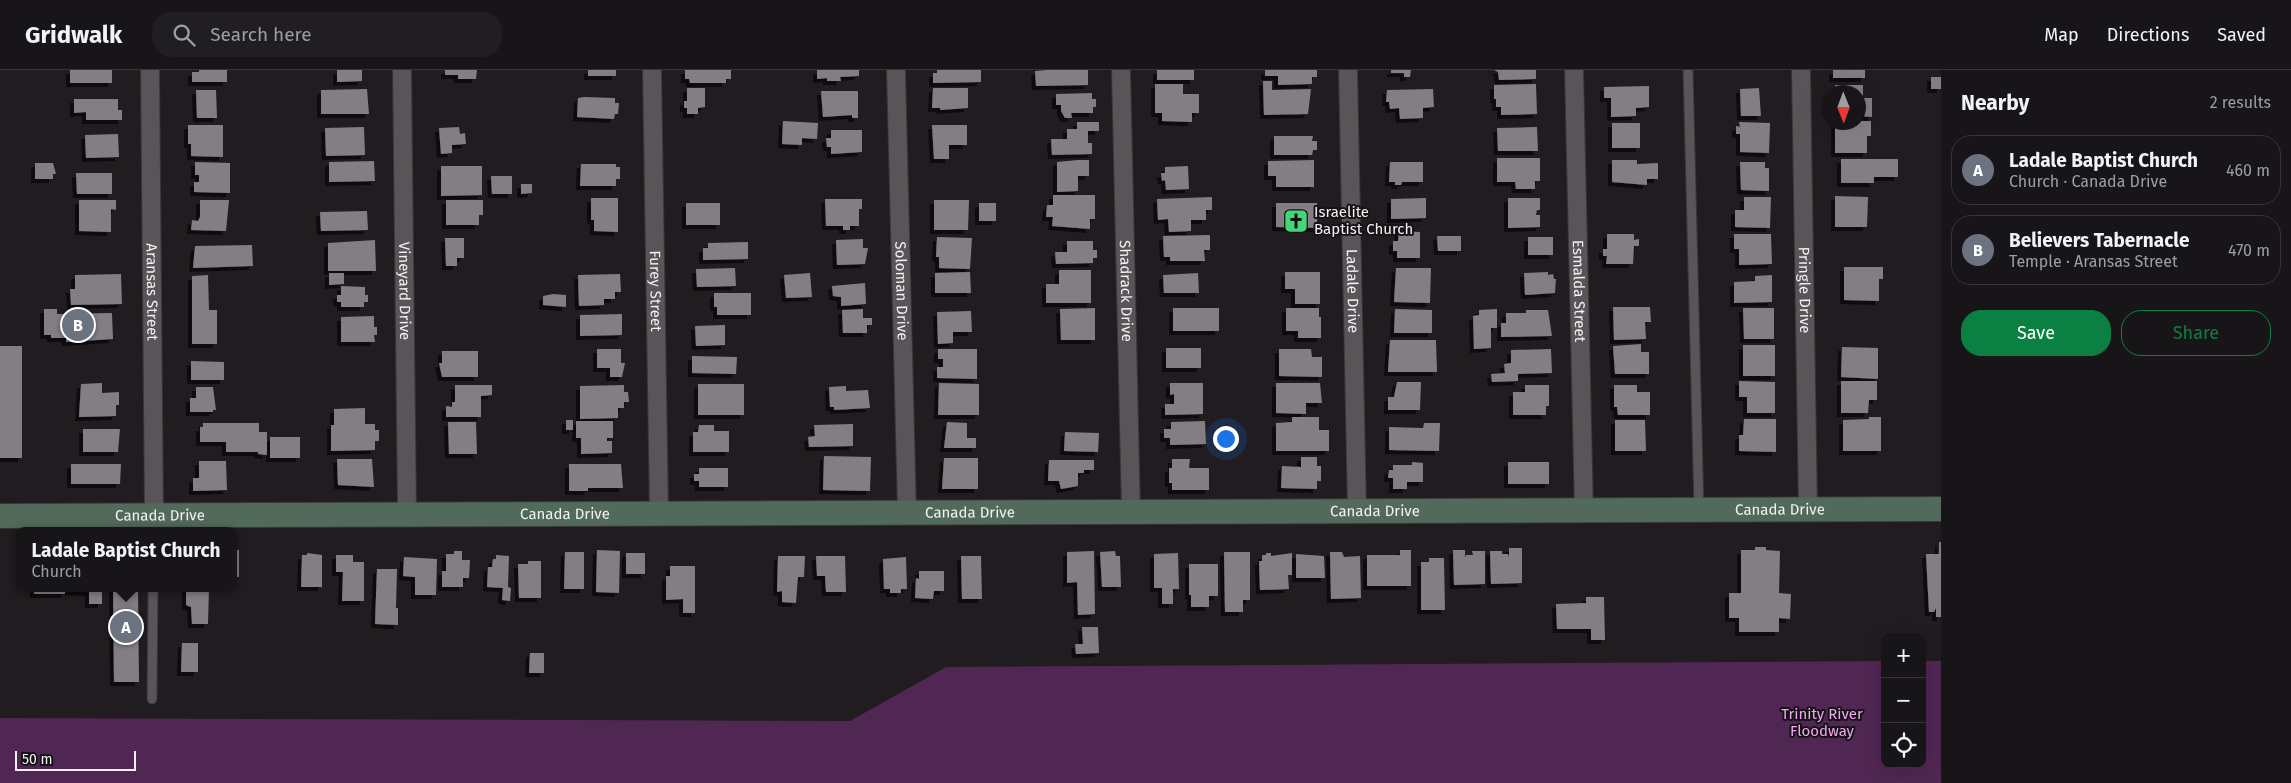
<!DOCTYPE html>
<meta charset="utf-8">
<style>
body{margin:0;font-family:"Fira Sans",sans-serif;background:#211e21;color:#f1f3f6}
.controls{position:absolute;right:15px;bottom:15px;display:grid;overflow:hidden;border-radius:10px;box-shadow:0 5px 20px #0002}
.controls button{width:45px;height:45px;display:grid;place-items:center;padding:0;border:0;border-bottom:1px solid #363437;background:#181518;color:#f1f3f6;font:25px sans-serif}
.compass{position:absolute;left:1821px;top:15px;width:45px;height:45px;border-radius:50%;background:#181518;box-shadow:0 5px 20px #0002;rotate:179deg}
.scale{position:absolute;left:15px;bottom:12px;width:121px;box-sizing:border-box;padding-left:5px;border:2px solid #f3f1f3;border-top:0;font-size:14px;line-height:18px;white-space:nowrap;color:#f3f1f3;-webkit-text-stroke:4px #161316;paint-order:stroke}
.you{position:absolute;left:1225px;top:368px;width:18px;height:18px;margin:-12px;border:4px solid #fff;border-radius:50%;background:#1a73e8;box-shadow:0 0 0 8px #1a73e833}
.badge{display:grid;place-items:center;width:32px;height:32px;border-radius:50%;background:#0b8043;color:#fff;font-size:16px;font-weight:700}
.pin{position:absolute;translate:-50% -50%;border:2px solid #fff;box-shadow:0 1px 5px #0006}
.popup{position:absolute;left:15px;top:457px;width:222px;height:65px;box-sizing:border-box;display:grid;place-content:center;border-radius:10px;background:#181518;filter:drop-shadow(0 1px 4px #0005);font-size:16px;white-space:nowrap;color:#9f9fa2}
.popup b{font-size:19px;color:#f1f3f6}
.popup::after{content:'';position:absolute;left:50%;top:100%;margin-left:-10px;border:10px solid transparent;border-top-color:#181518}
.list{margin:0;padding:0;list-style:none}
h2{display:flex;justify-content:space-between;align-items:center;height:65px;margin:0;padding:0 20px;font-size:21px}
h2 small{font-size:16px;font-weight:400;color:#9f9fa2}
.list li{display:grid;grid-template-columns:32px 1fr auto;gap:15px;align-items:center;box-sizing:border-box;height:70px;margin:0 10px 10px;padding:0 10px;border:1px solid #363437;border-radius:20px}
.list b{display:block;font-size:19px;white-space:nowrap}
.list p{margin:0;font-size:16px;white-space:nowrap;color:#9f9fa2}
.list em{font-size:16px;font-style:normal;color:#9f9fa2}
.actions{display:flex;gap:10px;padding:15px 20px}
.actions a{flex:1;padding:11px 0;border:1px solid #0b8043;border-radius:20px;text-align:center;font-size:18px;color:#0b8043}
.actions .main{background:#0b8043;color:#fff}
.icon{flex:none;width:28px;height:28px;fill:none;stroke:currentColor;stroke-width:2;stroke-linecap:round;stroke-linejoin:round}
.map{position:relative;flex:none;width:1941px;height:713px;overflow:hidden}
header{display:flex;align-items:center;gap:30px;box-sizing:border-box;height:70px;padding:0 25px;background:#181518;border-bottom:1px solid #363437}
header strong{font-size:24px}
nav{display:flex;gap:28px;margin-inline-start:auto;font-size:18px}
.search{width:350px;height:45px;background:#211e21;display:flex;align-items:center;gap:12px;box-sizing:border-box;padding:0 18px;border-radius:20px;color:#9f9fa2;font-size:19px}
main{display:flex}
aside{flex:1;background:#181518}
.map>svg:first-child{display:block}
.green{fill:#502752}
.building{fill:#837e83;filter:url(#shadow)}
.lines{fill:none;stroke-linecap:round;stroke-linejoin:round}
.lane-casing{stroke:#383638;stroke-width:11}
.street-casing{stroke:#383638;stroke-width:20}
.secondary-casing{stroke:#383638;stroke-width:26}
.lane{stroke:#585458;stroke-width:9}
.street{stroke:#585458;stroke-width:18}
.secondary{stroke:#526a5b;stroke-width:24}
.labels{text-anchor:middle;stroke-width:4;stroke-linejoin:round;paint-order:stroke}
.poi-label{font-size:15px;fill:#f3f1f3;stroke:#161316;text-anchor:start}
.street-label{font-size:15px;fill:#f3f1f3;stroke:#161316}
.park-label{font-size:15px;fill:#f1a7f4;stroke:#161316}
</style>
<header>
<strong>Gridwalk</strong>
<div class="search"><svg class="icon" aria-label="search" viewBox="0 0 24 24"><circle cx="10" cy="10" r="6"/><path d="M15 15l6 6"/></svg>Search here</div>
<nav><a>Map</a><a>Directions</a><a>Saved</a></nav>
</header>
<main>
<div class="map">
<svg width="1941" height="713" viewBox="0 0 1941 713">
<defs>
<filter id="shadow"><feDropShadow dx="-4" dy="4" stdDeviation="0" flood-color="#0009"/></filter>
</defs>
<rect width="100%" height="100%" fill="#201c20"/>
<path class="green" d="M1885 591V694H1922V591H1941V713H0V648L850 651 946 597Z"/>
<path class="building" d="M70 0H112V13H70Z
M199 0H227V12H192V2H199Z
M337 0H362V11L337 12Z
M445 0H477L476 9H458V5H445Z
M588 0H616V6H588Z
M685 0H731V9H726V13H690L689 9H685Z
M817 0H859V6L840 7 841 11H827V8L817 9Z
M937 0H981V12L933 13V3H937Z
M1048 0H1088V15L1036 16 1035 1Z
M1157 0H1194V10H1157Z
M1265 0H1317V7H1312V14L1278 15V6H1265Z
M1391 0H1411L1410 7H1404V3H1391Z
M1494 0H1536V9L1499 10 1498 2Z
M1833 0H1865V8H1833Z
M1931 7H1941V19H1931Z
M1263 11H1272V20L1311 19 1308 44 1264 45Z
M1155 14H1183V24H1199V43H1192V52L1162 51V43H1155Z
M1536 14 1537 44 1501 45V37H1496V29H1494V15Z
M1835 15H1863V28H1872V47L1858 46V22H1835Z
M1649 16V37L1636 38V46L1611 47V28H1604V17Z
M687 18H705V37L698 38V44H687V38H684V31H687Z
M933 18H968V38L940 40V38H932Z
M1759 18 1761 46H1741L1740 19Z
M367 19 369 44H321V20Z
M1433 19 1434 37 1423 38V48L1400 49 1399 38 1390 39 1389 32H1386L1387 20Z
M196 20H216L217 48H197Z
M821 21H858V48H852V45L823 47Z
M1092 23V29H1096V37H1093V43H1071L1072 48H1065L1061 41V35H1056V24Z
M584 27 615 28V33H619L618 44H615L614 49 577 47 578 28Z
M74 29H118V40H122V50H86V42L74 43Z
M783 51 818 53 817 69 802 68V75L782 74Z
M1858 51H1871V66H1867V83H1835V52Z
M1077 52H1099V61H1088V73H1092V84L1052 85 1051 69H1067V59H1077Z
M1739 52 1770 53 1769 83 1740 82V64H1736V56L1740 57Z
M1612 53H1640V78H1612Z
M188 55H223V87L191 86V74H188Z
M932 55H967V75H949V89H934Z
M364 57 365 85 326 86 325 58Z
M459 57 460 64 465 63 466 74 452 75V83L441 84 439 58Z
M1537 57 1538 81H1498L1497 58Z
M831 60H862V82L831 84V77H827L826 68H831Z
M118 64 119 87 86 88 85 65Z
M1274 66H1313L1312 71H1317V80H1313L1312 85H1274Z
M1497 88H1540V111H1535V119H1516L1515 112H1497Z
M1841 89H1898V107H1874V113H1841Z
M1078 90H1089V106H1078V121L1057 122V92Z
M1314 90V117H1276V106H1268V91Z
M1612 90H1637V94L1658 93V109H1647V115L1612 112Z
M374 91 375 111 329 112V92Z
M195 92 230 93V123L194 122V112H199V105H195Z
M1390 92H1423V112H1402L1401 115H1395V112H1389Z
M1740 92H1765V98H1769V121L1741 120Z
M35 93H53L56 104H53V109H35Z
M581 94H616V97H620V109H616V116H580Z
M441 96H482V125L441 126Z
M1188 96 1189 119 1166 120 1165 110 1162 111 1161 103H1165V97Z
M76 103H112V124H77Z
M491 106H512V124H492Z
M521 114H532V123L521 124Z
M1053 125H1095V149H1090V159L1052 156 1053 147H1046L1047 135H1053Z
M1835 126 1868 127 1867 157H1835Z
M1212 127V140H1206V150H1191V161L1169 162 1168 149 1158 150 1157 129Z
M1744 127H1771L1770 158 1735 157V140H1744Z
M591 128H618V162L594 161V150H591Z
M1426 128V148L1391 149V129Z
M1508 128H1540V140H1537L1536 145H1540V157L1508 158Z
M825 129H862V139H859V156H850V160H843V156H826Z
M79 130H116V140L111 139V162L79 161Z
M200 130H229L226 161 191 160 192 150 198 151 200 147Z
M446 130H483V145H479V155H446Z
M934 130H969L968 160H934Z
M686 133H720V155H686Z
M979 133H996V151H979Z
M1276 133H1317V158L1276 157Z
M367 141 368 160 321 161 320 142Z
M1399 161 1420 162V188H1397V181H1393V171H1398Z
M1607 164H1634V170L1639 169V176H1634L1633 194H1606L1607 186H1603V179H1607Z
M1734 164H1771L1772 194 1739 195V179H1734Z
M1210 165V180H1204L1205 191H1170V187H1164L1163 166Z
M1437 166H1461V181H1438Z
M937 167 972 168 970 199 939 198V187H936Z
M1528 167H1553V185H1528Z
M445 168H464V188H457V196H446Z
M863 169V178H868L865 194 837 195 836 170Z
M375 170 376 201H328V173Z
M1067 171H1093V180H1097V188H1093V193L1056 194 1055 182H1067Z
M748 172V189L703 190V178H708V173Z
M252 175 253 196 193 198 195 176Z
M1844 197H1883V209H1879V231L1844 230Z
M735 198 736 216 697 217 696 199Z
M1396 198H1431L1430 233 1394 232Z
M1059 200H1091V233H1046V214H1059Z
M970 202 971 223H935V203Z
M1285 202H1320V234H1295V219H1285Z
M1548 202V205L1553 204 1554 209H1556L1555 223 1525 225 1524 203Z
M329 203H344V214L329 215Z
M810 203 812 227 786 228 784 205Z
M1198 203 1199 223H1164L1163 205Z
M121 204 122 234 71 235 70 219H75V205Z
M620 204 621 222H615V229H604V235L579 236 578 205Z
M208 205 209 240H217V274H192V206Z
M1772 205V232L1734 233V212L1755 211V206Z
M865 213 866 234 841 236V227L833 226 832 216Z
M341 216 365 217V225H368V232H364V237H341V232H337V225H341Z
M714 223H751V245H717V237H714Z
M553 224 566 225V237L543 235V226Z
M1613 237H1650L1651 252H1645L1646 269 1614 270Z
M1095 238V270H1061L1060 239Z
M1173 238H1219V261H1173Z
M1286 238H1319V247H1321V268H1298V261H1286Z
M1743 238H1774V269H1744Z
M44 239H57V244L112 243 113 269 66 272V268H51V265H44Z
M863 239V248H872V255H867V263H843L842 240Z
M1395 239 1432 240V263H1394Z
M1497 239V258H1491V278L1474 279 1473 246 1479 245V240Z
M1526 240H1548L1552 266 1501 267V253H1506V243H1526Z
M971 241 972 262H953V273L938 274 937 242Z
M622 244V265L580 266V245Z
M374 246V257H377V265H374L375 272H341V247Z
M725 255V275L696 276 695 256Z
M1390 270H1436L1437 302H1388Z
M1641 274V282H1649V304H1615L1613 276Z
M1743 275H1775V306H1743Z
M0 276H22V388H0Z
M1842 277 1878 278V309L1841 307Z
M1166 278H1201V298H1166Z
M597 279H621V293H625L622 307H610V298H597Z
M938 279H977V309L937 308V297H943V289H938Z
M1279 279H1311L1312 287H1322V307L1279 306Z
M1551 279 1552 303 1518 304V311L1492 312 1491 304 1505 303 1504 294 1511 293V280Z
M442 281H478V307H442L439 293H442Z
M692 286 737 287 736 304 692 303Z
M191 291 224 292V310H191Z
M1739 311 1775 312V343H1747V327H1739Z
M1841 311H1877V330H1869L1868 343H1841Z
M1397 312H1421L1420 340H1388V327H1394Z
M102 313V323L119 322V335H116V346L79 347 81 314Z
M939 313 979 314V345H938Z
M1170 313H1203V344L1165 345V334H1174V324L1170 325Z
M1276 313H1320L1322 333H1306V344L1276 343Z
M698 314H744V345H698Z
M455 315H492V325L481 326V347H446V336L452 337V332H455Z
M624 315V322H628L629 332H624V338H618V348L580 349V316Z
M1525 315H1549V336H1546V345H1513V322H1525Z
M1614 315H1637V322H1650V345H1618L1617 337H1614Z
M846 316V321L868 320 870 338 834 340V337H830L829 317Z
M196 317H213L216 340H213V342H190V328H196Z
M365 338V354H375V360H379V371H375V380L331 381V355H334V339Z
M1292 347H1319V360H1329V381H1276V353L1292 352Z
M1869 347H1881V381H1843V350L1869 349Z
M1744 349H1776V382L1739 381V365H1743Z
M566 350H573V360H566Z
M1615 350H1645L1646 381H1615Z
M576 351H613V368H607V371H612V383L581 384V368H576Z
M1205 351 1206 374 1170 375V368H1164V359H1171V352Z
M448 352H476L477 384H449Z
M947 352 967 353V368H976V378H944Z
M203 353H259V362H267V385L258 384V382H226V372H200V357H203Z
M1424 353H1440L1439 381 1389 380V357L1423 358Z
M853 354V376L809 377 808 367 815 366 814 355Z
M699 355H714V361H729V382H693V362H698Z
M83 359H120L118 382H83Z
M1065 362 1099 363 1098 382 1064 381Z
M270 367H300V388H270Z
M824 386 871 387 870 421 823 420Z
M1301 387H1317V396H1321V411H1317V419L1281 418 1282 396 1301 397Z
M944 388H978V419H942Z
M337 389H372L374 417 338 415Z
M1172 389H1190L1189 398H1209V420H1172V413H1169V398H1172Z
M1049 390H1094V400H1084V403H1078V416L1061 419 1059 411H1048Z
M199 391H226L227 420 193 421V408H199Z
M1412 392 1423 393V412H1407V419H1393V408H1388L1389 400H1393V395H1412Z
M1508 392H1549V414H1508Z
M71 394H121L120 414H71Z
M569 394H621L623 418H588V421H569Z
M699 398H728V417H699V411H694V404H699Z
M1939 472H1941V547H1936V538L1934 542H1929L1926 484H1939Z
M1755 477H1766V480L1780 481 1779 523 1791 524 1790 549 1779 548V562H1739V548H1729V523H1741V480H1755Z
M1509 478H1522V513L1491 514 1490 481H1502V484H1508L1509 487Z
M234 480H239V507H234Z
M597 480 620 481 619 523 596 522Z
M1400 480H1411V516H1367V485H1400Z
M1453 480H1465V488L1466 485H1473L1472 481H1485V514L1454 515Z
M454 481H462V490H470L469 508H463V517H442V501H446V484H454Z
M1094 481 1095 544 1078 545 1077 512 1067 513V482Z
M1115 481 1116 486H1120L1121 517H1102L1100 482Z
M565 482H584V519H564Z
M1224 482H1250V530H1243V542H1225Z
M1330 482H1342L1344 487 1360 486 1361 528 1331 529Z
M307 483 322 485V517H301L302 485H307Z
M626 483H645V504H626Z
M1178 483 1179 519H1173V534H1162V518H1154V484Z
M1266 483H1271V486L1292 483V505H1288L1289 519 1260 520 1259 491H1262V485H1266Z
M1296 484 1324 486 1325 508H1296Z
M336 485H353V492H364V531H342L343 502H336Z
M496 485 509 486 508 517 511 518 510 531 502 530 503 518 487 517 488 497H492L493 489H496Z
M778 486H805L804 507H798L796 533 782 532V521L777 522Z
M816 486H845L846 522H826L825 506H817Z
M961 486H981L982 529H962Z
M404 487 437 489 436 525H415V507L403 506Z
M906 487 907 519H901V523H890V519H884L883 489Z
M1429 488H1444L1445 540H1421V492H1429Z
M528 491H541V528H519L518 494H528Z
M1189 494H1218V526H1209V537H1191V525H1189Z
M670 496H695V543H683V529L666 530V506H670Z
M377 499H397L396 538H398V555L375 554Z
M919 501H944V521H934L933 529 915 528 916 508 919 509Z
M34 518H65V524H34Z
M67 518H102V534H89V522L67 521Z
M113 518H138L139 612H114Z
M186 518H209L208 554H192L191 537 186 535Z
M1586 527H1604L1605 570H1591V559H1557L1556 534 1586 533Z
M1082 557H1098L1099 583 1076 584 1075 574H1083Z
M182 573H198V602H181Z
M530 583H544V603H529Z"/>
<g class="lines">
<g class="lane-casing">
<path id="lane" d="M1688 0 1699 440
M152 629 153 518"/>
</g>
<g class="street-casing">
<g id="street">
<path id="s1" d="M150 0 154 444"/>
<path id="s2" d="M402 0 407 443"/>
<path id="s3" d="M652 0 659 443"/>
<path id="s4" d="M896 0 907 443"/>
<path id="s5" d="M1121 0 1131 442"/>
<path id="s6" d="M1348 0 1357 441"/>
<path id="s7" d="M1574 0 1584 442"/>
<path id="s8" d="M1801 0 1808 440"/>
</g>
</g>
<g class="secondary-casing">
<g id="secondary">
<path id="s9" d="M0 446 1941 439"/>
</g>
</g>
<use href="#lane" class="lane"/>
<use href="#street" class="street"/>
<use href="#secondary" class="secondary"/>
</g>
<defs>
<g id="church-square" transform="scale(1.25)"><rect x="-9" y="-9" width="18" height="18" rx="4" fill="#43d77b" stroke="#161316"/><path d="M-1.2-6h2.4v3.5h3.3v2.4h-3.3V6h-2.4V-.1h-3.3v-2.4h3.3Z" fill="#111"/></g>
</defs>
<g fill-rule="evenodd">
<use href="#church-square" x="1296" y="151"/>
</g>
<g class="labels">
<g class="poi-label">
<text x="1314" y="147">Israelite<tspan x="1314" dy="17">Baptist Church</tspan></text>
</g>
<g class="street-label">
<text dy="5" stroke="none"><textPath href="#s8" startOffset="220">Pringle Drive</textPath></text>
<text dy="5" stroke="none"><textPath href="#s3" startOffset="221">Furey Street</textPath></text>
<text dy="5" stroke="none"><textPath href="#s5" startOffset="221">Shadrack Drive</textPath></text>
<text dy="5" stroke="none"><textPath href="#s6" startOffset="221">Ladale Drive</textPath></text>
<text dy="5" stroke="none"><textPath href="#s7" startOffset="221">Esmalda Street</textPath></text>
<text dy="5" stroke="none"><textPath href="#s1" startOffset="222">Aransas Street</textPath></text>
<text dy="5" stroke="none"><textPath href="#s2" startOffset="221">Vineyard Drive</textPath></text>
<text dy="5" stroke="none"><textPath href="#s4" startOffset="221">Soloman Drive</textPath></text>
<text dy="5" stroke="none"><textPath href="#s9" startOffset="1780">Canada Drive</textPath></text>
<text dy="5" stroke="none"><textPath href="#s9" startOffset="1375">Canada Drive</textPath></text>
<text dy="5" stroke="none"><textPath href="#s9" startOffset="565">Canada Drive</textPath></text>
<text dy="5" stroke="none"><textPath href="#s9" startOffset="970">Canada Drive</textPath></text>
<text dy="5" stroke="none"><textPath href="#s9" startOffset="160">Canada Drive</textPath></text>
</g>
<g class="park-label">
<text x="1822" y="649">Trinity River<tspan x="1822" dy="17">Floodway</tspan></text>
</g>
</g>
</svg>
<div class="controls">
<button>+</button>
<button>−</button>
<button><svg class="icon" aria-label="locate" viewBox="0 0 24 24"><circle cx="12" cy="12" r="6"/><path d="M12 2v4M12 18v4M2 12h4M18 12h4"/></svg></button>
</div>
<svg class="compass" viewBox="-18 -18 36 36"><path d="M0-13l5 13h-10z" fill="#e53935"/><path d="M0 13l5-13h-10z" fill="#9f9fa2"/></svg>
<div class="scale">50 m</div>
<div class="you"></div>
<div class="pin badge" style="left:126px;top:557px;background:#6b7280">A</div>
<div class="popup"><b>Ladale Baptist Church</b>Church</div>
<div class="pin badge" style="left:78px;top:255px;background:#6b7280">B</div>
</div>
<aside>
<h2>Nearby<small>2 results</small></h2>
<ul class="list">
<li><span class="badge" style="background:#6b7280">A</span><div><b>Ladale Baptist Church</b><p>Church · Canada Drive</p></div><em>460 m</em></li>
<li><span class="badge" style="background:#6b7280">B</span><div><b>Believers Tabernacle</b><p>Temple · Aransas Street</p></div><em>470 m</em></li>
</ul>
<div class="actions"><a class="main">Save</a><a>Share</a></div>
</aside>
</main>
